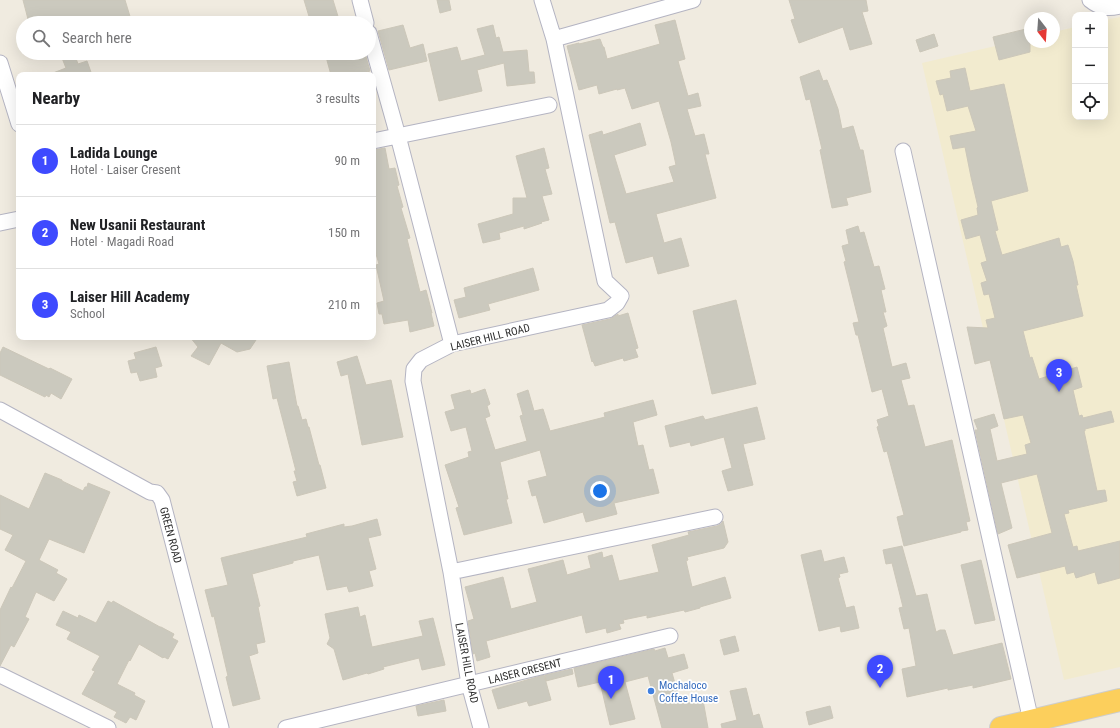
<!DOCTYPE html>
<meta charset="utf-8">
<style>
body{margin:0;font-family:"Roboto Condensed",sans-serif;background:#f2f2f2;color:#202124}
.controls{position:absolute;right:12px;top:12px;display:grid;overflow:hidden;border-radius:8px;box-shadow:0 4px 16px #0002}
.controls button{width:36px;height:36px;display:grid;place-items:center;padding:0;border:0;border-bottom:1px solid #e0e0e0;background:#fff;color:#202124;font:20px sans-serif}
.compass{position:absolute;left:1024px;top:12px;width:36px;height:36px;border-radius:50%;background:#fff;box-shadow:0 4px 16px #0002;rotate:163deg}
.you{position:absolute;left:600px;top:491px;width:14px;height:14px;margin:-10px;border:3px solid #fff;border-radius:50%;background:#1a73e8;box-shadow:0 0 0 6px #1a73e833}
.badge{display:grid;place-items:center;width:26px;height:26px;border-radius:50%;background:#3e4aff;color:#fff;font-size:13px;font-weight:700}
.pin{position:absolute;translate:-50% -33px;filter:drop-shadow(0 1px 2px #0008)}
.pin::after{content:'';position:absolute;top:21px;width:14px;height:12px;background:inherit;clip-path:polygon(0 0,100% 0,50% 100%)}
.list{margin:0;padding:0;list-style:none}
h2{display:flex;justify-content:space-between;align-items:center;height:52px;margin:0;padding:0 16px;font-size:17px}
h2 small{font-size:13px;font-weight:400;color:#757577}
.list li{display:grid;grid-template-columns:26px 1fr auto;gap:12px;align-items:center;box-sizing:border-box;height:72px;padding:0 16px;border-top:1px solid #e0e0e0}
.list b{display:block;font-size:15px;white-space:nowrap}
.list p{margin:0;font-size:13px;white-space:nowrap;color:#757577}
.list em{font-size:13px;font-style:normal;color:#757577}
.icon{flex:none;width:22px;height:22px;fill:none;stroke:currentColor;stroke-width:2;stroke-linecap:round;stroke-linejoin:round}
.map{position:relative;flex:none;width:1120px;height:728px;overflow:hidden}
.search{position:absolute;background:#fff;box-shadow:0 4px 16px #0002;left:16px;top:16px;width:360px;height:44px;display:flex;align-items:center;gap:10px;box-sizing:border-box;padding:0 14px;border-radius:22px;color:#757577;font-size:15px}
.panel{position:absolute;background:#fff;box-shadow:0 4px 16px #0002;left:16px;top:72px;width:360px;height:268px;border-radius:8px}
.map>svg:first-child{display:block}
.education{fill:#f2ebcf}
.building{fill:#cbc9be;stroke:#ccc7b9}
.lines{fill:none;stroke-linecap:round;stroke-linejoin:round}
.minor-casing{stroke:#b4b4c2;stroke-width:17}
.trunk-casing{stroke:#cdcdcd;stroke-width:24}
.minor{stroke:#fff;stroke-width:15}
.trunk{stroke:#fccf5c;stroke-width:22}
.shop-dot{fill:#3f7fe0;stroke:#fff;stroke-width:1.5}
.labels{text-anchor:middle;stroke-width:3.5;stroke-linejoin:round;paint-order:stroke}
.street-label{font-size:11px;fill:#2e2e2e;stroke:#fff}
.shop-label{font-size:11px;fill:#366cbe;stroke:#fff;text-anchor:start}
</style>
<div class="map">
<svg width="1120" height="728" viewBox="0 0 1120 728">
<rect width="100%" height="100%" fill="#f0ebe0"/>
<path class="education" d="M1120 17V667L1064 680 922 63 1030 38V42H1054V32L1075 27V117H1105V20Z"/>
<path class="building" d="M23 0H125L132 23H29Z
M304 0H333L340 23H311Z
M437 0H449L451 10 440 13Z
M789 0H866L868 11 862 12 872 44 850 50 843 27 799 43 791 20 795 19Z
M675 20 685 59 678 61 688 96 698 93 701 106 687 109 695 136 704 134 709 154H705L716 198 656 214 664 243 681 238 689 266 658 274 653 256 626 263 615 222 610 223 589 135 602 131 603 135 640 123 646 145 614 155 626 194 674 182 669 167 676 165 671 142 659 101 632 109 625 88 617 90V89L599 94 597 85 579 90 567 46 579 43V44L600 39 603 47H604L607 59 660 44 655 25Z
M403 25 410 48 423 44 427 61 389 70 378 31Z
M493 25 496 38 499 37 503 52 527 50 529 72H534L535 83 507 86 504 63 477 70 482 91 439 101 428 54 457 47 461 61 485 55 477 29Z
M1030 28V52L999 60 993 37Z
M934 34 938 46 920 52 916 40Z
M60 53H74L78 64 87 61 92 75H53V73L66 68Z
M325 53H365L370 71 357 75H331Z
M965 68 970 91 1004 84 1028 191 991 201 998 230 995 231 1002 255 1059 238 1061 247 1068 245 1073 261 1078 285H1076L1083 316 1023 331 1030 358 1032 357 1039 379 1077 367 1082 387 1073 390 1079 416 1082 415 1083 418 1111 411 1114 422 1085 429V431H1084L1097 491 1105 490 1107 501 1068 510 1069 513 1064 514 1073 547 1077 546 1078 551 1120 541V578L1098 584 1095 572 1076 578 1074 572 1067 574 1065 566 1017 578 1008 545 1052 533 1037 474 1001 483 1012 528 998 534 975 430H978L974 420 994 414 998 426 990 429 997 461 1027 454 1025 445 1031 443 1023 415 1004 419 990 360 975 364 967 327 988 328 986 320 995 318 989 294 984 295 981 283 987 281 981 263 987 261 980 235 966 239 961 220 978 215 977 208 978 207 971 177 965 147 953 149 950 136 976 131 968 106 947 111 943 94 940 95 936 81 951 78 950 71Z
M819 70 823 81 827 80 838 109 842 129 853 126 860 150H863L871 192 846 198 848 205 832 208 820 150 822 149 810 99 806 100 800 77Z
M385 148 389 169 395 168 399 185 397 186 403 207 401 208 410 238 407 239 420 292 426 290 432 313H431L434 326 410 332 408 320 384 324 382 314H379L377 303 384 301 376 265 379 264 373 244V150Z
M544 148 549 168 545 169 552 194 542 196 549 220 541 222 542 223 524 229V226L499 233 500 239 483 243 478 224 513 214V198H527L516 156Z
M858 226 860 233 864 232 874 267 879 266 885 289 881 290 886 312H883L887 326 883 328 892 367 906 363 910 378 901 380 908 406 914 405 925 447 952 440 970 521 966 522 968 530 961 531V532L904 546 897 517 904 515 887 451 884 452 877 427 879 426 877 420 889 416 882 389 872 392 858 335H856L853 323 859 322 844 262 846 261 842 246 849 244 846 230Z
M533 268 539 290 488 304 490 310 459 318 454 300 466 297 464 288Z
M736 300 756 384 712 394 693 311Z
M628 313 638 348 635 349 638 357 624 361 623 358 595 366 593 361 592 362 582 325 610 319 618 314V316Z
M190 337H258L250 349 237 352 221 343 209 365 191 356 198 347Z
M3 347 49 369 50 368 72 379 61 399 51 393 49 397 46 395 45 397 0 375V353Z
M156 347 162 366 155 368 157 377 140 381 137 372 131 373 128 361 136 359 134 353Z
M357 356 366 385 391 380 403 437 362 445 348 374 341 376 337 362Z
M289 362 297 406H298L302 420 306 419 308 427H309L319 465H320L326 488 297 496 293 482 297 481 294 471H296L277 398 273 399 267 366Z
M485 389 490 404 487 406 490 416 485 418 495 450 527 441 520 416 523 415 517 394 528 390 534 411 543 409 550 431 605 417 604 413 653 400 657 415 633 422 638 446 643 445 649 470 653 469 659 493 614 503 617 514 586 522 583 512 544 523 536 495 532 496 528 481 547 476 540 450 500 462 508 499H506L512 523 464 535 456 508 459 507 445 465 469 457 468 452 472 451 466 427 451 431 445 412 455 409 451 395 470 390 471 394Z
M757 407 765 439 743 444 753 485 728 491 722 471 732 468 724 437 691 446 690 442 670 447 665 426 703 416 705 420Z
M45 473 62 480V481L83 491 85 487H87L88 483 110 492 84 553 49 539 39 560 58 570 56 573 67 579 54 601 36 592 25 617 29 619 14 647 11 645 0 666V610L11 587 12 588 26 561 5 550 13 535 0 529V495L29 509Z
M377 519 381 535 368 538 376 569 369 571 373 586 349 592 347 586 327 590 319 555 293 561V563L252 574 260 606 258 607 265 642 256 644 258 653 249 656 260 699 233 706 226 677 228 676 214 616 212 617 205 590 228 585 221 558 307 537 306 534 344 524V527L352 526Z
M723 521 728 542 724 548 687 557 688 560 686 561 692 587 725 577 731 598 700 607V608L685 612 684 610 647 618V615L623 620 624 623 619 624 621 629 607 633 606 628 586 633 582 615 486 641 490 657 477 661 475 653 473 654 468 621 474 619 465 587 503 577 511 609 537 602 528 569 563 560 567 575 591 568 588 556 602 552 603 558 612 555 619 581 659 572 652 545 689 535 688 532 717 526 721 524Z
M902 546 916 596 927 594 936 632 940 630H945L953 655 1002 643 1011 679 973 688V685L948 690V688L907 697 902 669 916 666 909 628 904 629 899 608 903 607 892 563 886 564 883 550Z
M821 550 824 562 844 557 848 572 839 574 840 577 838 578 846 608 854 606 859 628 841 632 840 626 819 631 801 555Z
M981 560 995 620 975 624 961 565Z
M108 601 112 603 113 601 160 627H161L174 634 172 638 178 641 168 659 164 657 163 658 139 644 130 661 129 660 117 684 135 693 134 695 145 701 136 720 130 717 126 723 114 717 117 712 82 694 95 671 92 670 100 656 67 639 71 632 56 625 63 611 78 618 79 615 96 623Z
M358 607 360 617 365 615 372 647 423 636 419 621 433 618 445 665 422 670 419 658 383 667 384 669 368 674 367 673 343 680 334 649 327 644 330 638 325 614Z
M735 636 739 651 724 655 720 640Z
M665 648 668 658 684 654 688 668 672 673 681 704 703 700 708 728H662L648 676 625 682 635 719 610 725 600 682 578 687 574 668 654 649 655 651Z
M572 669 573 674 546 681 545 675Z
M544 675 551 700 529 706 527 701 498 709 492 690Z
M746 688 753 716 759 714 763 728H722L721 724 737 720 730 691Z
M444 700 446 711 418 716 416 706Z
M830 706 833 718 809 725 806 712Z"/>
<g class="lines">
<g class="minor-casing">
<path id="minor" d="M360 0 366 23
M1090 0C1100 8 1108 9 1120 6
M369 33 398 136 452 344
M554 39 693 0
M0 63 19 124
M373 141 549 105
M903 151 1031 721
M0 223 19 219
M0 410 150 492 157 493 162 500 221 728
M451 572 715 517
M0 675 108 728
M286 728 670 636
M481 728 469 684 451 572 413 381 414 369 421 360 452 344 608 310 617 303 621 296 605 281 554 39 542 0"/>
</g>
<g class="trunk-casing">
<path id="trunk" d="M1001 728 1120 700"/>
</g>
<use href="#minor" class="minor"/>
<use href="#trunk" class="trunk"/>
</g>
<circle class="shop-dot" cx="651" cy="691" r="4"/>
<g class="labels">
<g class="street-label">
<text transform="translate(490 337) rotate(-14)" y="4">LAISER HILL ROAD</text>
<text transform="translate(171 535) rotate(75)" y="4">GREEN ROAD</text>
<text transform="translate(467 663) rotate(79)" y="4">LAISER HILL ROAD</text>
<text transform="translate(525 671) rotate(-14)" y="4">LAISER CRESENT</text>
</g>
<g class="shop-label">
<text x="659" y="689">Mochaloco<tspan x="659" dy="13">Coffee House</tspan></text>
</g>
</g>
</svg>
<div class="controls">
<button>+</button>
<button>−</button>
<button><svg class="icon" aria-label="locate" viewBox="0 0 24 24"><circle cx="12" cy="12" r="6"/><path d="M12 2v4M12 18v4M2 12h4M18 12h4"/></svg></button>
</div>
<svg class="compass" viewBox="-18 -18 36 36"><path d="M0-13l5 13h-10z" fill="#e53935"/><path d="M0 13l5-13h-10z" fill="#757577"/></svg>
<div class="you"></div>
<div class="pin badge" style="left:611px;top:699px">1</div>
<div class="pin badge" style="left:880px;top:688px">2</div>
<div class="pin badge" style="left:1059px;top:392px">3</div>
<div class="search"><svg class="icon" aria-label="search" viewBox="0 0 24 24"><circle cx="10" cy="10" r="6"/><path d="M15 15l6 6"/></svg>Search here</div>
<section class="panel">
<h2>Nearby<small>3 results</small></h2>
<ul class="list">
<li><span class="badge">1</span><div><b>Ladida Lounge</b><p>Hotel · Laiser Cresent</p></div><em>90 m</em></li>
<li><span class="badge">2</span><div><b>New Usanii Restaurant</b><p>Hotel · Magadi Road</p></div><em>150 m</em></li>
<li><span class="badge">3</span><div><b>Laiser Hill Academy</b><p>School</p></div><em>210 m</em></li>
</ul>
</section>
</div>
